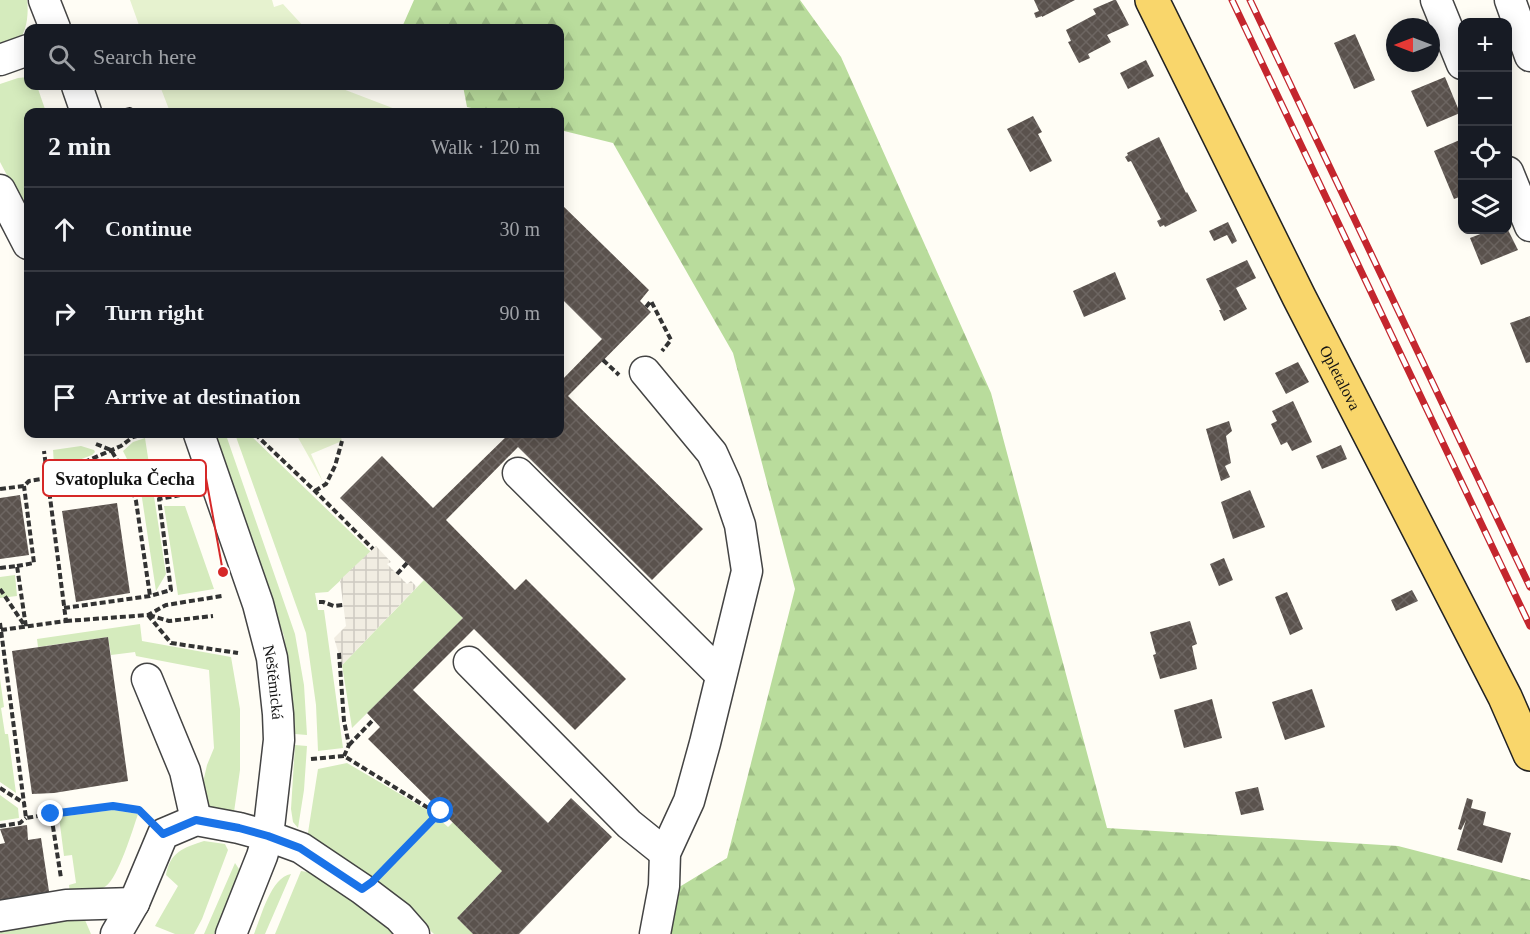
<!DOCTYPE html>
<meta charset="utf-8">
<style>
body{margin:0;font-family:Georgia,serif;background:#242831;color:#f1f3f6}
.controls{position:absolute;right:18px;top:18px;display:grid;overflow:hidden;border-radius:12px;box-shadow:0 3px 15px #0003}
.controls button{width:54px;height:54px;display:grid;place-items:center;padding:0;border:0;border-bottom:2px solid #363941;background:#171b24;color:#f1f3f6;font:30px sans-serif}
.compass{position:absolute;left:1386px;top:18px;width:54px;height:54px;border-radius:50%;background:#171b24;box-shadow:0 3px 15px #0003;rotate:270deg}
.stop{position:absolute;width:18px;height:18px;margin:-14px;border:4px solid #1a73e8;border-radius:50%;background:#fff}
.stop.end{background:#1a73e8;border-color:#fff;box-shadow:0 2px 6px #0008}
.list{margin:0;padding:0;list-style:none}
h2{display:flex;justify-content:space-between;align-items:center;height:78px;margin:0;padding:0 24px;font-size:26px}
h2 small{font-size:20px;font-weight:400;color:#9ea1a6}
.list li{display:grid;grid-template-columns:39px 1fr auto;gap:18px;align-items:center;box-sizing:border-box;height:84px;padding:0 24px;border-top:2px solid #363941}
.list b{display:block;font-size:22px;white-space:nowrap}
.list em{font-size:20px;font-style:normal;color:#9ea1a6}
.icon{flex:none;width:33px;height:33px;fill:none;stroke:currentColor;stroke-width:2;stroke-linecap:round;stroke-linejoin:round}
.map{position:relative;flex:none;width:1530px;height:934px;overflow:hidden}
.search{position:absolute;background:#171b24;box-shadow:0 3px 15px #0003;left:24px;top:24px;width:540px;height:66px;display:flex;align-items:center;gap:15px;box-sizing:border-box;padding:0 21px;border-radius:12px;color:#9ea1a6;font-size:22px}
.panel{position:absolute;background:#171b24;box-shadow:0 3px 15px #0003;left:24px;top:108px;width:540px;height:330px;border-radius:12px}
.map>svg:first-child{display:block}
.grass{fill:#d5ebbd}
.forest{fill:url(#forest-firs)}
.pitch{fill:#e6f2cf}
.plaza{fill:url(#plaza-grid)}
.building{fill:url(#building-cross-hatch)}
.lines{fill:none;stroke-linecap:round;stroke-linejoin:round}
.minor-casing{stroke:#444;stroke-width:33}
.major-casing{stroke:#222;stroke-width:36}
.path{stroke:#333;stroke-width:4;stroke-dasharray:6 3;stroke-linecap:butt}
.minor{stroke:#fff;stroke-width:30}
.major{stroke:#f9d66b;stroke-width:33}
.rail-casing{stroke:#c4262e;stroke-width:7}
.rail{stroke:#fff;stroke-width:4.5;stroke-dasharray:14;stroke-linecap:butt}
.route{stroke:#1a73e8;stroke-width:8}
.labels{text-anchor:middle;stroke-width:6;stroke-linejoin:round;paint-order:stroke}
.street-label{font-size:16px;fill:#111;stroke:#fff}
.leader{fill:none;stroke:#d62828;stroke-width:2}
.callout-dot{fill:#d62828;stroke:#fff;stroke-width:2}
.callout{fill:#fff;stroke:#d62828;stroke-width:2}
.callout-label{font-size:18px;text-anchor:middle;font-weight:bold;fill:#111}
</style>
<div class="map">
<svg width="1530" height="934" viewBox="0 0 1530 934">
<defs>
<pattern id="forest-firs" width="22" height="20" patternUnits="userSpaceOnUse" patternTransform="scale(1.5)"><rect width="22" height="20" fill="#b9dc9c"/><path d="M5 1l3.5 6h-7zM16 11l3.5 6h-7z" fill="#9ebc85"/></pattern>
<pattern id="plaza-grid" width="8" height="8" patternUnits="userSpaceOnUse" patternTransform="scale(1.5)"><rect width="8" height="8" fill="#f1ede2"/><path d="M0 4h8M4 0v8" fill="none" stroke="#cecac1"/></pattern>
<pattern id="building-cross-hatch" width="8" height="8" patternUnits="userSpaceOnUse" patternTransform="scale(1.5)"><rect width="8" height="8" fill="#5a524d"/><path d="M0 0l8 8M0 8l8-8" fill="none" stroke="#6d6662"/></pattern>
</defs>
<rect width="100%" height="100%" fill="#fffdf5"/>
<path class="grass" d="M0 0H27C29 13 27 36 15 43 11 46 5 47 0 48Z
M28 77V86H37L46 112H28V215L0 162V84L18 78Z
M235 434H249L371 552 328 592 315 593 318 610H324L343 748 318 751 316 705 306 633Z
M226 435 295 634 304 685 307 735 295 734 292 694 284 636 214 439Z
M145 438 166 574 156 591 142 498 134 473 123 451 133 442Z
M81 446 94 450 95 452 92 455 61 467C52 466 54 457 53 450Z
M164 506H185L214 589 178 595Z
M15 575 17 596 0 598V577Z
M424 580 463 618 352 728 342 665Z
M140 624 142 641 231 657 240 709V770L234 812 213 813 204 803 201 791 207 765 214 748 209 670 136 656 135 652 111 655 108 637 38 647 37 639Z
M0 679 4 707 1 708 5 734H8L16 793 0 782Z
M295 745 307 746 304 790 298 828 293 822 291 809Z
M347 763 434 814 369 880 307 839 318 769Z
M0 795 18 808 19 818 0 821Z
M113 810 138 814C133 829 118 878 106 886 96 894 83 893 70 894L69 885 76 883 72 855 64 856 59 817Z
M439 819 448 827 453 822 502 871 457 918 473 934H434L396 899 375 883Z
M204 841 225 844 228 850 202 919 194 934H175L155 926 178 886 166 875C170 852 183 848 204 841Z
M235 863 239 869 240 880 214 934H204Z
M301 871 314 873 361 902 398 934H275Z
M291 874 265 934H254C261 917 271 877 291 874Z
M79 916 85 920 91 934H0V927Z"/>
<path class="forest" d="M414 0H800L841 57 991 393 1107 828 1398 846 1530 880V934H666L676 889 727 858 795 589 733 353 613 143 560 130V112H489L467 107 463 86H560V28H406L403 25Z"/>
<path class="pitch" d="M130 0H272L274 7 283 4 305 28H140Z
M160 86H335L403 112H170Z
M296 434H340L342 441 311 454 323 482Z"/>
<path class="plaza" d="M376 546 391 562 387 564 407 584 411 581 417 587 342 665 334 638 346 626 340 580Z"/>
<path class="building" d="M1034 0H1075L1042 17V16L1036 18 1034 13 1039 11Z
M1114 0H1116L1129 25 1107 35 1111 42 1088 54 1090 58 1079 63 1068 42 1071 41 1066 30 1096 14 1093 9Z
M1355 34 1375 80 1354 89 1334 43Z
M1146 60 1154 76 1128 89 1120 73Z
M1445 77 1460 113 1427 127 1411 91Z
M1033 116 1042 132 1038 134 1052 161 1030 172 1007 129Z
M1159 137 1186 193 1187 192 1197 211 1165 227 1164 225 1160 227 1157 221 1161 219 1131 161 1128 162 1125 157 1128 155 1127 153Z
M1462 139V196L1454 199 1434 151Z
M560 203 649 290 640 301 651 312 568 396 703 529 652 580 518 447 446 520 515 590 526 579 626 679 575 730 474 629 413 690 548 823 571 798 612 837 519 934H473L457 918 502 871 368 739 380 727 367 713 463 618 340 498 382 456 433 508 509 434H560V382L602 339 560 297Z
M1228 222 1237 241 1232 244 1227 235 1214 241 1209 231Z
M1491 230H1508L1518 250 1481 265 1470 238Z
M1247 260 1256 278 1236 288 1247 309 1224 321 1219 310H1221L1206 279Z
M1115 272 1126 299 1084 317 1073 291Z
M1530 316V362L1526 363 1510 323Z
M1298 362 1309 382 1286 394 1275 373Z
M1293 401 1312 442 1292 451 1287 442 1281 445 1271 424 1277 421 1272 411Z
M1229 421 1232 431 1226 436 1231 463 1225 466 1230 477 1221 481 1206 429Z
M1341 445 1347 459 1322 469 1316 456Z
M1250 490 1265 527 1233 539 1221 502Z
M20 495 29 555 0 559V498Z
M117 503 130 593 76 602 62 511Z
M1224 558 1233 580 1219 586 1210 564Z
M1412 590 1418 601 1396 611 1391 600Z
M1287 592 1303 629 1290 635 1275 597Z
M1190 621 1197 644 1192 646 1197 669 1160 679 1153 655 1156 654 1150 632Z
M108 637 128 781 54 793 32 794 12 651Z
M1312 689 1325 727 1285 740 1272 702Z
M1212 699 1222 738 1184 748 1174 710Z
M1258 787 1264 810 1241 815 1235 792Z
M1467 798 1473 800 1471 808 1486 812 1483 825 1511 833 1502 863 1457 850 1466 820 1461 830 1458 829Z
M27 825 28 840 41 838 50 898 0 906V844L5 843 0 829Z"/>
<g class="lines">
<g class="minor-casing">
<g id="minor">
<path d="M44 0 55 28"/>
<path d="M1436 0 1462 64"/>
<path d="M1510 0 1530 56"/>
<path d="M0 60 28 50"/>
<path d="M77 86 86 112"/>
<path d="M1508 172 1530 226"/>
<path d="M0 190 28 244"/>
<path d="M645 372 712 453 726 484 740 525 747 571 705 743 689 801 665 853 664 886 655 934"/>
<path id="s1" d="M199 434 258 604 272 658 278 714 279 740 268 836 262 856 231 934"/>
<path d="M518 473 721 675"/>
<path d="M469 662 629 824 665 853"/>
<path d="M147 679 185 771 196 820"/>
<path d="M0 916 66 905 134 903"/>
<path d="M116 934 134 903 163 834 196 820 239 828 268 836 301 848 362 889 399 917 414 934"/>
</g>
</g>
<g class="major-casing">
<g id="major">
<path id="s2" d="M1152 0 1299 297 1505 697 1530 754"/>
</g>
</g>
<path class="path" d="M117 112 130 109 137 112
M646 307 651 301 671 340 662 351
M603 360 619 375
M255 434 315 491 373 549
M96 444 111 450 129 480 136 501 150 596
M0 489 24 486 29 481 48 478 121 446 133 437 145 434
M315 491 326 484 335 466 342 441
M17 566 34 563 24 486
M0 568 17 566 26 627
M397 574 407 563
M0 589 25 626
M319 602H323L334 606 343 605
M64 608 150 596 171 590 159 499 186 494
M148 615 171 643 238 653
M149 615 169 621 213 616
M66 621 148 615 166 605 222 596
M0 623 26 818 51 814 61 878
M1 630 66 621 44 451
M339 653 344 721 349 745 344 756
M349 745 373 720
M311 759 344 756 438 814
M0 788 24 803
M51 814C73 811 128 799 144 815
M0 826 20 823 26 818
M383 870 441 811"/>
<use href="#minor" class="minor"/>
<use href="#major" class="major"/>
<g class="rail-casing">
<path id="rail" d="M1232 0 1530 626
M1250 0 1530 587"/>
</g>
<use href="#rail" class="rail"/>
</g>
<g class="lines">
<path class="route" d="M51 814 113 806 139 810 163 834 196 820 239 828 268 836 300 848 362 889 372 882 441 811"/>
</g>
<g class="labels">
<g class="street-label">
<text dy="6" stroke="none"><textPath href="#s2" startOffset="422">Opletalova</textPath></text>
<text dy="6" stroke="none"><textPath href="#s1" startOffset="260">Neštěmická</textPath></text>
</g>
</g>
<path class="leader" d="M223 572L206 478"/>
<circle class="callout-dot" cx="223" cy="572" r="6"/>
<rect class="callout" x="43" y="460" width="163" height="36" rx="6"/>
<g class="callout-label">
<text x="125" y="485">Svatopluka Čecha</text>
</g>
</svg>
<div class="controls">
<button>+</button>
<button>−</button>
<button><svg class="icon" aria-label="locate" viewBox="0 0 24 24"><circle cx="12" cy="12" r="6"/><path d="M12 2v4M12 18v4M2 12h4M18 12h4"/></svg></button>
<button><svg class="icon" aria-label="layers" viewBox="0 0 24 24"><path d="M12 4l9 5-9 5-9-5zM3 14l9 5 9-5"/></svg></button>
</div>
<svg class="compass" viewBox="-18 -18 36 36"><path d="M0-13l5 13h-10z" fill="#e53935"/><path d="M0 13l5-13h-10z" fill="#9ea1a6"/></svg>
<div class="stop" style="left:441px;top:811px"></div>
<div class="stop end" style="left:51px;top:814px"></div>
<div class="search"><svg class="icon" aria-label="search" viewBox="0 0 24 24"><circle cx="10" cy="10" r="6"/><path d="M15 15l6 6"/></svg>Search here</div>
<section class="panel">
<h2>2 min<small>Walk · 120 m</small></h2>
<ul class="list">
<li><svg class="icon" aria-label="ahead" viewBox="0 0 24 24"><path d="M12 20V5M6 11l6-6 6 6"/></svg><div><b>Continue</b></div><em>30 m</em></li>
<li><svg class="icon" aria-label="right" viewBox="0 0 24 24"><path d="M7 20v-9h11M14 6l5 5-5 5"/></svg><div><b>Turn right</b></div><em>90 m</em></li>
<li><svg class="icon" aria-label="arrive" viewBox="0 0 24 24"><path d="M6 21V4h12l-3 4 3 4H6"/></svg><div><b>Arrive at destination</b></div></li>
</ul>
</section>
</div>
